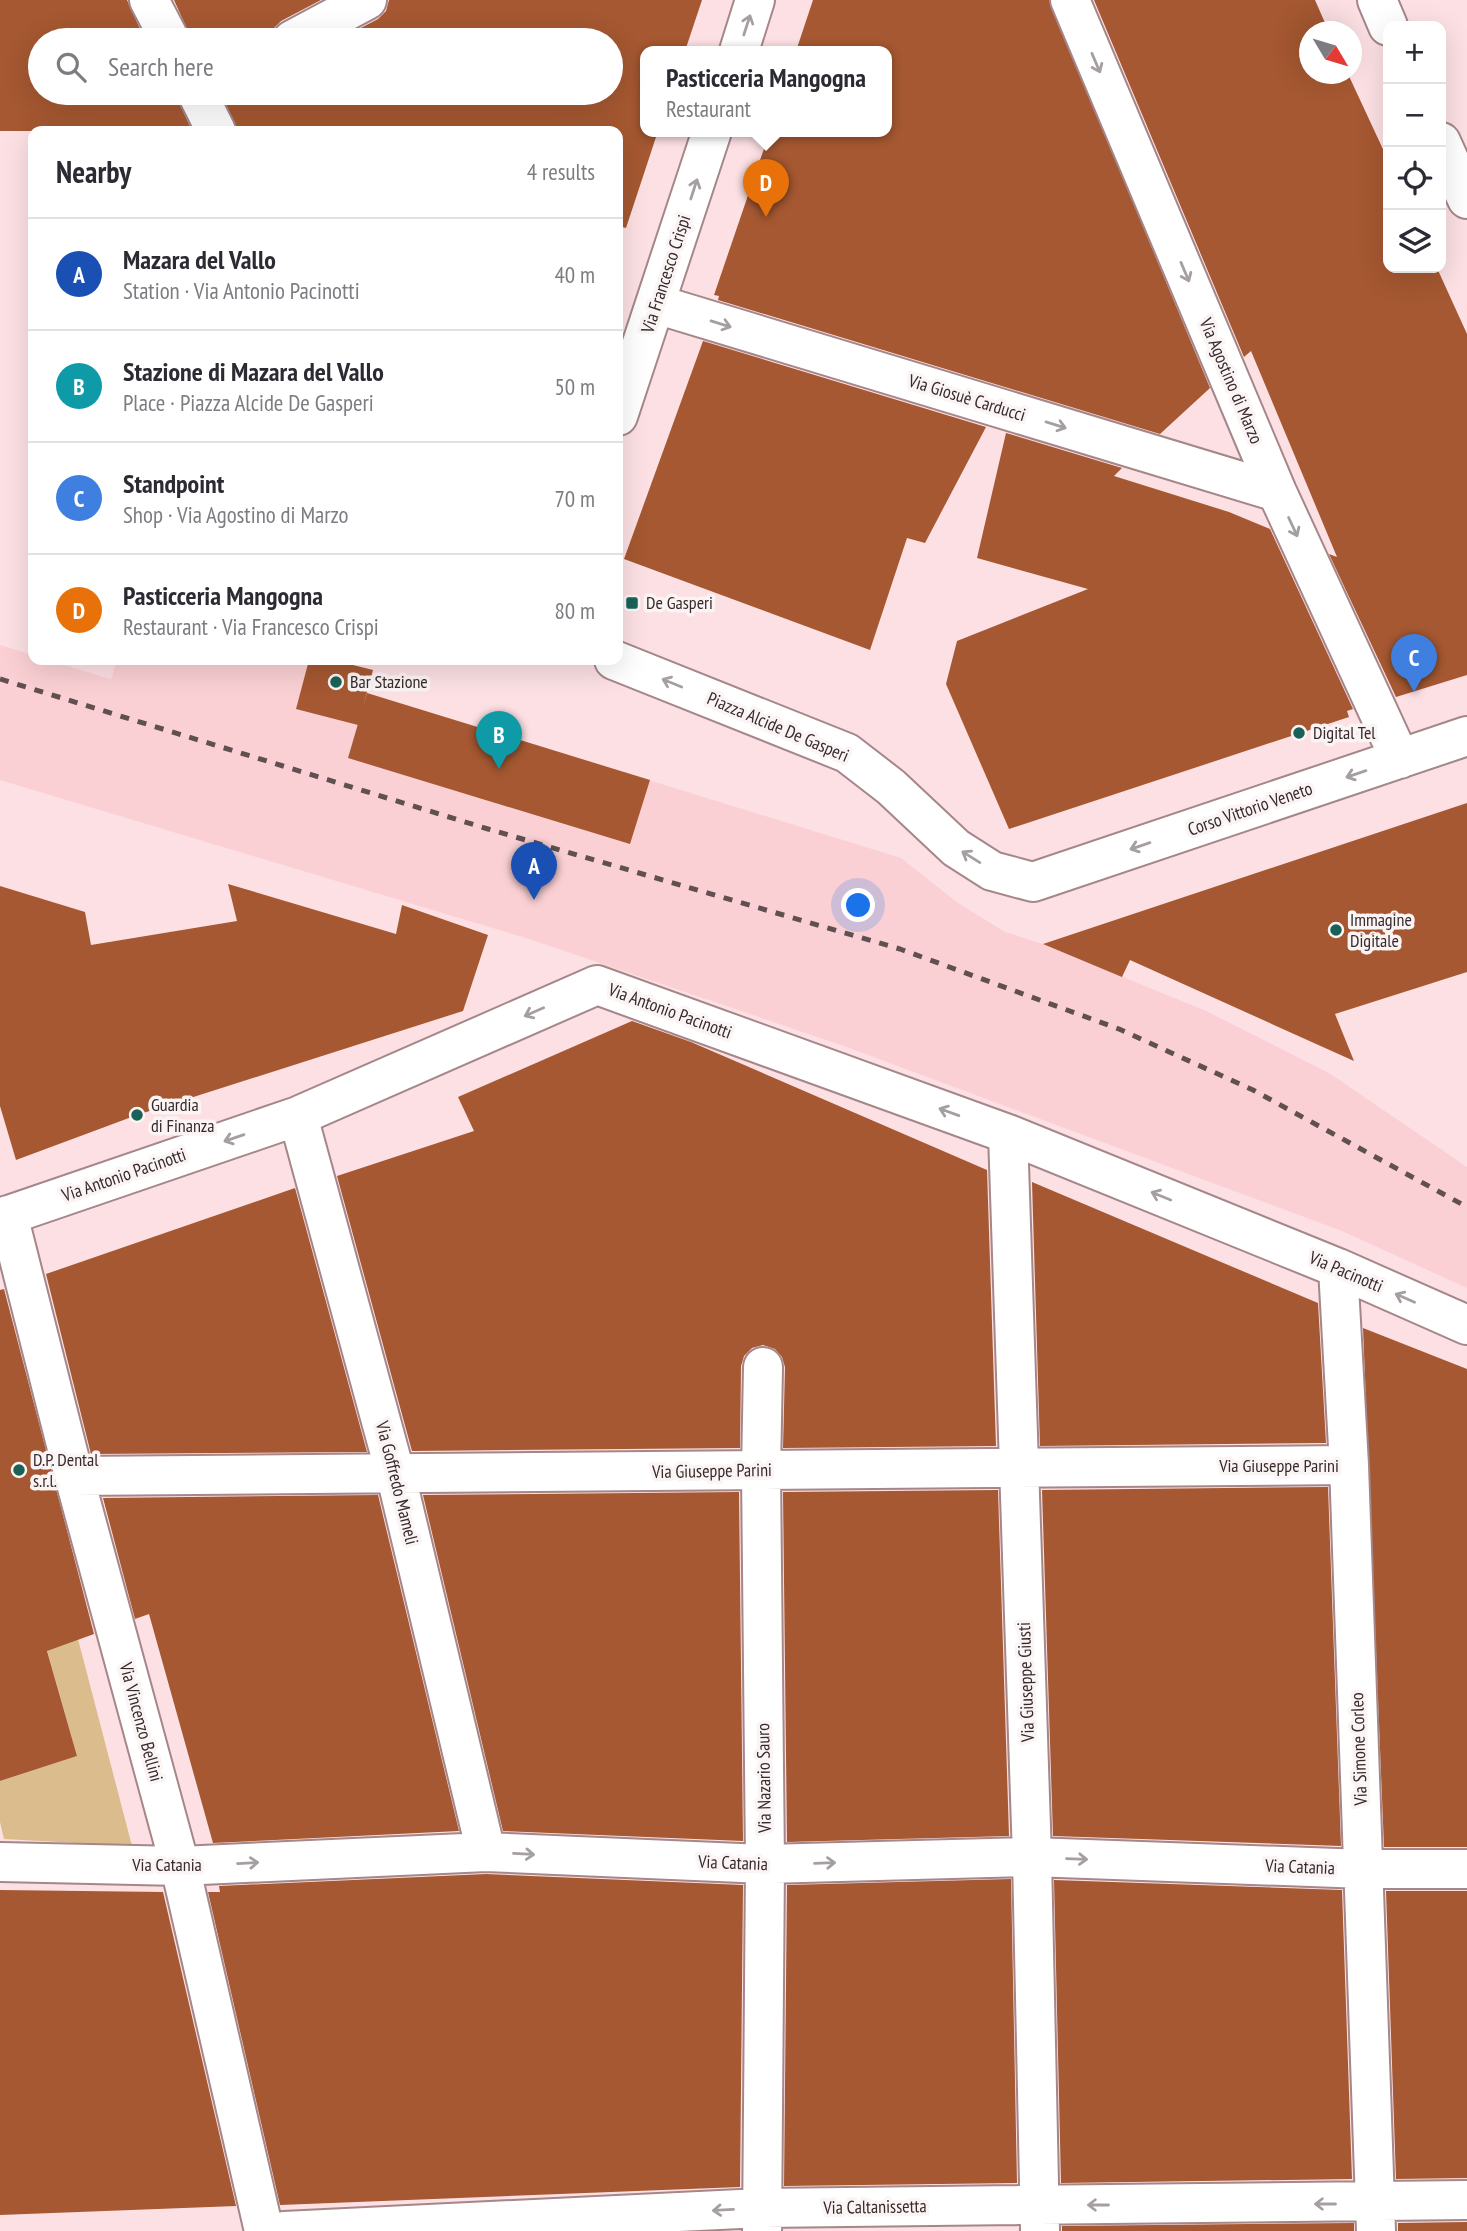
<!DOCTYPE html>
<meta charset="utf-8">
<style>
body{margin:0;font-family:"PT Sans Narrow",sans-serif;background:#f7f7f7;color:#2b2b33}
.controls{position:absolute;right:21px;top:21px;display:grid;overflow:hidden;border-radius:14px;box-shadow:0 7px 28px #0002}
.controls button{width:63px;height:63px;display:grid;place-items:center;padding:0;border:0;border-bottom:2px solid #e1e1e2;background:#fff;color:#2b2b33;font:35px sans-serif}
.compass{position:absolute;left:1299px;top:21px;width:63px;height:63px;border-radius:50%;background:#fff;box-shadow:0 7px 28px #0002;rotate:128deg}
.you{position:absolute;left:859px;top:906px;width:24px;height:24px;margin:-18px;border:5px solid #fff;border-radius:50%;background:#1a73e8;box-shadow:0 0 0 10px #1a73e833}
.badge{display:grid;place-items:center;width:46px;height:46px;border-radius:50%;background:#1a6257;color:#fff;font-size:23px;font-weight:700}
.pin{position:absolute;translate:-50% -58px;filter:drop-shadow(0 2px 4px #0008)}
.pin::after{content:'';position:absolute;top:37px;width:24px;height:21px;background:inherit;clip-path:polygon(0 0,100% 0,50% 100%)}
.popup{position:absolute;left:640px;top:46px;width:252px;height:91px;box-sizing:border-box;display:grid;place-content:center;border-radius:14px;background:#fff;filter:drop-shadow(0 2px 5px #0005);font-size:23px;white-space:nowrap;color:#7c7c81}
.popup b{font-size:26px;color:#2b2b33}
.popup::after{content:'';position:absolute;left:50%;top:100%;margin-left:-14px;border:14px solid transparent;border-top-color:#fff}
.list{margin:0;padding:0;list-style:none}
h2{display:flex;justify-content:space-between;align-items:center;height:91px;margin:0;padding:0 28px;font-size:30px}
h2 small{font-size:23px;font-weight:400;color:#7c7c81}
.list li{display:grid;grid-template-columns:46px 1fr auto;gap:21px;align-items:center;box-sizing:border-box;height:112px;padding:0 28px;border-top:2px solid #e1e1e2}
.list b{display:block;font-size:26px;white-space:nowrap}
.list p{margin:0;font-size:23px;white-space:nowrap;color:#7c7c81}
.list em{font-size:23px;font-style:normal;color:#7c7c81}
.icon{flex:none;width:38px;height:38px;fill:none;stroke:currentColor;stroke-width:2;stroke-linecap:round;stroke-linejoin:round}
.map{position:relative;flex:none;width:1467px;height:2231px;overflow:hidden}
.search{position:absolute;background:#fff;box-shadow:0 7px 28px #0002;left:28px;top:28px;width:595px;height:77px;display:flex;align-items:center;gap:18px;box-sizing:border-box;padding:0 24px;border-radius:38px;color:#7c7c81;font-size:26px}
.panel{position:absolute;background:#fff;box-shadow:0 7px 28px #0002;left:28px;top:126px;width:595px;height:539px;border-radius:14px}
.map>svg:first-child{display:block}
.built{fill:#fad0d4}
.green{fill:#dbbd8d}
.building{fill:#a55831}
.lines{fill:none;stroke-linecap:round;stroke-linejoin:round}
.minor-casing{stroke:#a58689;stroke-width:42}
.minor{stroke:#fff;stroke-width:38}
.rail{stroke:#605051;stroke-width:5;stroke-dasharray:9 9;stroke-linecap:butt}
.oneway{stroke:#a59fa0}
.poi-dot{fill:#1a6257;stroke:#fbf4f4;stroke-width:2.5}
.labels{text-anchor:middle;stroke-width:7;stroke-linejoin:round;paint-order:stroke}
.street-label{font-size:18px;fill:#372a2b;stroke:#fbf4f4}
.poi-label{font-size:18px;fill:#372a2b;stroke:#fbf4f4;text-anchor:start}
</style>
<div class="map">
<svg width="1467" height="2231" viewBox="0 0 1467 2231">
<rect width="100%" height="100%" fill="#fce0e3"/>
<path class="built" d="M0 645 33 655V660H47L111 679 117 660H147L157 663 159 660H333L373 670 367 693 901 858 958 903 1005 932 1043 944 1206 1011 1329 1073 1467 1167V1288L1342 1231 844 1046 529 939 0 780Z"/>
<path class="green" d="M78 1639 132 1846 4 1839 0 1822V1781L77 1756 47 1650Z"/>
<path class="building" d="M0 0H127L145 40H40V93H175L192 131H0Z
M174 0H321L281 21 273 29 270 40H192Z
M389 0H702L685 51H645V131H658L626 228 618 226V131H238L221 93H611V40H338L378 19 386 11Z
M813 0H1049L1210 388 1160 434 718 300 719 296 714 295 770 131H887V51H796Z
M1094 0H1315L1329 32H1310V74H1348L1388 160V268H1437L1467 334V675L1396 697 1329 554 1337 557 1251 351 1244 357Z
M703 341 986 427 925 543 907 538 870 650 624 559Z
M1006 433 1122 468 1114 476 1229 512 1270 529 1353 709 1347 711 1349 717 1009 829 946 684 957 641 1088 589 977 558Z
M309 660H333L373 670 358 725 296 709Z
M367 693 650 780 630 844 348 758Z
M1467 803V972L1335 1014 1354 1061 1130 960 1122 977 1043 944Z
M228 884 396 934 402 905 488 935 463 1011 137 1115 16 1160 0 1106V886L85 912 91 945 237 921Z
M632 1021 691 1042 987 1170 996 1446 783 1448 785 1367 782 1357 775 1349 763 1345 752 1348 744 1356 741 1366 740 1448 412 1451 337 1176 474 1131 458 1097Z
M1032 1182 1318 1303 1326 1443 1040 1446Z
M295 1188 367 1452 91 1454 46 1274Z
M4 1289 94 1634 47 1651 77 1756 0 1781V1290Z
M1363 1328 1467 1369V1847H1384Z
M1328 1487 1341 1846 1053 1836 1042 1490Z
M998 1490 1009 1836 787 1842 783 1492Z
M739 1492 743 1841 503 1831 423 1495Z
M378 1495 459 1831 213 1843 149 1614 135 1619 103 1498Z
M486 1874 743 1885 740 2187 280 2205 208 1892H220L219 1886Z
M1011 1879 1017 2183 784 2186 787 1885Z
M1054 1880 1342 1890 1352 2179 1061 2183Z
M0 1890 163 1892 236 2206 0 2215Z
M1386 1891H1467V2178L1396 2179Z
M1467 2222V2231H1398V2223Z
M1354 2223V2231H1062V2226Z"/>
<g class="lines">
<g class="minor-casing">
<path id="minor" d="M149 0 170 40
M1070 0 1277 492 1400 759
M1377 0 1388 26
M292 40 367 0
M739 51 755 0
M197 93 216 131
M1441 142 1467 199
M656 304 1277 492
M618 416 712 131
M614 660 847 753 891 787 956 848 992 871 1033 882 1467 736
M298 1116 396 1476 486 1852
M1008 1134 1032 1857 1040 2230
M8 1215 74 1476 180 1866 264 2231
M0 1218 298 1116 597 985 1008 1134 1338 1268 1467 1325
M1338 1268 1349 1465 1376 2231
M74 1476 1349 1465
M0 1862 180 1866 486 1852 765 1864 1032 1857 1364 1869H1467
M284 2231 761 2208 1467 2200
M762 2231 765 1864 761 1471 763 1367"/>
</g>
<use href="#minor" class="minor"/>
<path class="rail" d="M0 679 488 829 900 949 1119 1029 1253 1090 1467 1207"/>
</g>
<defs><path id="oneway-shaft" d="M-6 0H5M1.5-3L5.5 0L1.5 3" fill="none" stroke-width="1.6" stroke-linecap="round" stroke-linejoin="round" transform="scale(1.75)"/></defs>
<g class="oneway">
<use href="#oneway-shaft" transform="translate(747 25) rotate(-72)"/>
<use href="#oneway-shaft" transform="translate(1096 63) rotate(67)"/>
<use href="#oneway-shaft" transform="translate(694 189) rotate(-72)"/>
<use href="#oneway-shaft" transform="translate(1185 272) rotate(67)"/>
<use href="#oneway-shaft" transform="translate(721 324) rotate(17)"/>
<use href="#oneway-shaft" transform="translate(1056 425) rotate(17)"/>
<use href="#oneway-shaft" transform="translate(1293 527) rotate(65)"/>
<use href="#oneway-shaft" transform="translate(672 683) rotate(-158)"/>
<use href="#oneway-shaft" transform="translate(1356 774) rotate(161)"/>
<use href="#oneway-shaft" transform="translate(1140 846) rotate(161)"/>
<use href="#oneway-shaft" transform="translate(971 857) rotate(-148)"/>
<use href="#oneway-shaft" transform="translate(534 1012) rotate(156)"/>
<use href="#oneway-shaft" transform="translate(949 1112) rotate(-160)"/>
<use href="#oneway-shaft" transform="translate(234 1138) rotate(161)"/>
<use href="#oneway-shaft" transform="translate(1161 1196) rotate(-158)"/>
<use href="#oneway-shaft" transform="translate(1405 1298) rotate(-156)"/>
<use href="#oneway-shaft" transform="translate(524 1854) rotate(3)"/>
<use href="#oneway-shaft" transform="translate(1077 1859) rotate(2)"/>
<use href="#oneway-shaft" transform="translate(248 1863) rotate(-3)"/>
<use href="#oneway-shaft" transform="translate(825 1863) rotate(-2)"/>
<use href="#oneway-shaft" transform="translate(1325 2204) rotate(180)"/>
<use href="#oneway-shaft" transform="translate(1098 2205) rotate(180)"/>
<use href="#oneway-shaft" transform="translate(723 2210) rotate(177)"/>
</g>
<g class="poi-dot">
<rect x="625" y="596" width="14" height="14" rx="3.5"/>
<circle cx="336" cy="682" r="7"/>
<circle cx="1299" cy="733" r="7"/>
<circle cx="1336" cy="930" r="7"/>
<circle cx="137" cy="1115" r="7"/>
<circle cx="19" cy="1470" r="7"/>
</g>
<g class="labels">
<g class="street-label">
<text transform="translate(666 274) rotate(-72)" y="6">Via Francesco Crispi</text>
<text transform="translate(1231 381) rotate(67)" y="6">Via Agostino di Marzo</text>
<text transform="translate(967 398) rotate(17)" y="6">Via Giosuè Carducci</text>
<text transform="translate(778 727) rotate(23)" y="6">Piazza Alcide De Gasperi</text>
<text transform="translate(1250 809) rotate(-19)" y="6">Corso Vittorio Veneto</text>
<text transform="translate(670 1011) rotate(20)" y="6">Via Antonio Pacinotti</text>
<text transform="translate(124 1175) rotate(-19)" y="6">Via Antonio Pacinotti</text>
<text transform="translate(1346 1272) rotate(23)" y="6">Via Pacinotti</text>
<text x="1279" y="1472">Via Giuseppe Parini</text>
<text transform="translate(712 1471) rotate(-1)" y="6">Via Giuseppe Parini</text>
<text transform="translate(397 1483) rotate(76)" y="6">Via Goffredo Mameli</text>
<text transform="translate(1026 1682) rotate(-92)" y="6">Via Giuseppe Giusti</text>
<text transform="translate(141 1722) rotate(75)" y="6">Via Vincenzo Bellini</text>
<text transform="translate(1359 1749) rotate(-92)" y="6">Via Simone Corleo</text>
<text transform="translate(764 1778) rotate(-91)" y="6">Via Nazario Sauro</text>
<text transform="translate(733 1863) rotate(2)" y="6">Via Catania</text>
<text x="167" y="1871">Via Catania</text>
<text transform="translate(1300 1867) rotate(2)" y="6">Via Catania</text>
<text transform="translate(875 2207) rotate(-1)" y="6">Via Caltanissetta</text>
</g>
<g class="poi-label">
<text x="646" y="609">De Gasperi</text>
<text x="350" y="688">Bar Stazione</text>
<text x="1313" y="739">Digital Tel</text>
<text x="1350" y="926">Immagine<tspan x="1350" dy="21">Digitale</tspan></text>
<text x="151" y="1111">Guardia<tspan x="151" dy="21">di Finanza</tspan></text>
<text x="33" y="1466">D.P. Dental<tspan x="33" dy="21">s.r.l.</tspan></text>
</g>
</g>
</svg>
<div class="controls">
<button>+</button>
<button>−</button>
<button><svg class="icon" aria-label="locate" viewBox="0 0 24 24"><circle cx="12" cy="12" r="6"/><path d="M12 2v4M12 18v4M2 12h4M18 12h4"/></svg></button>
<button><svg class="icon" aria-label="layers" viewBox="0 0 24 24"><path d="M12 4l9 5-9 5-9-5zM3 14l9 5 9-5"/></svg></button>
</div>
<svg class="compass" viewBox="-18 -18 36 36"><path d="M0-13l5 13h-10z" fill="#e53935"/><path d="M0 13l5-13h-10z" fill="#7c7c81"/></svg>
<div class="you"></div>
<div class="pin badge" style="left:534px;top:900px;background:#1a4fb4">A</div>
<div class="pin badge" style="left:499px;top:769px;background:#0f9aa8">B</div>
<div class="pin badge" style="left:1414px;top:692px;background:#3f7fe0">C</div>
<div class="pin badge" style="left:766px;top:217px;background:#e8710a">D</div>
<div class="popup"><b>Pasticceria Mangogna</b>Restaurant</div>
<div class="search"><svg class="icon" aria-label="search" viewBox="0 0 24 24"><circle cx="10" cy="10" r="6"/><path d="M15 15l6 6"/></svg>Search here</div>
<section class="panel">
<h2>Nearby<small>4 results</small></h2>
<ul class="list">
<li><span class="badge" style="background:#1a4fb4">A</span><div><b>Mazara del Vallo</b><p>Station · Via Antonio Pacinotti</p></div><em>40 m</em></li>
<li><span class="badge" style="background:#0f9aa8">B</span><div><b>Stazione di Mazara del Vallo</b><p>Place · Piazza Alcide De Gasperi</p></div><em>50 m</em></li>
<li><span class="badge" style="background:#3f7fe0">C</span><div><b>Standpoint</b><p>Shop · Via Agostino di Marzo</p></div><em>70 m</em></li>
<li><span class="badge" style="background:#e8710a">D</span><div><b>Pasticceria Mangogna</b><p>Restaurant · Via Francesco Crispi</p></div><em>80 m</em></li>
</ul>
</section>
</div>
